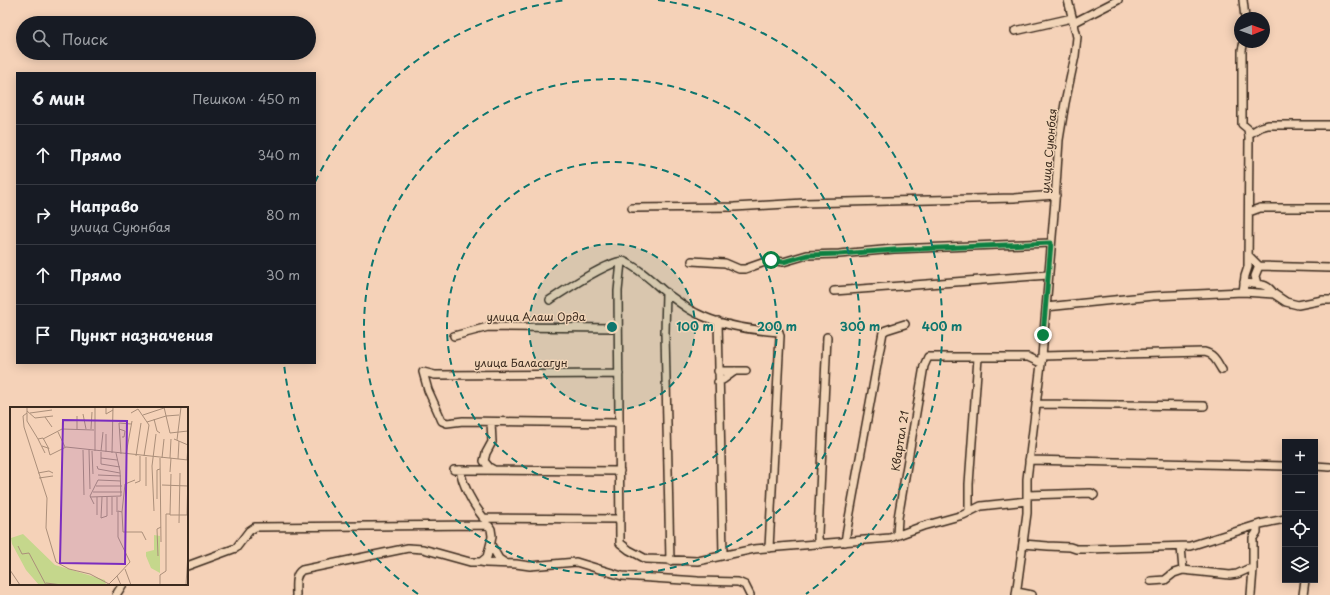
<!DOCTYPE html>
<html lang="ru">
<meta charset="utf-8">
<style>
body{margin:0;font-family:"Playpen Sans",sans-serif;background:#20242c;color:#f1f3f6}
.controls{position:absolute;right:12px;bottom:12px;display:grid;overflow:hidden;border-radius:0px;box-shadow:0 2px 10px #0003}
.controls button{width:36px;height:36px;display:grid;place-items:center;padding:0;border:0;border-bottom:1px solid #363941;background:#171b24;color:#f1f3f6;font:20px sans-serif}
.compass{position:absolute;left:1234px;top:12px;width:36px;height:36px;border-radius:50%;background:#171b24;box-shadow:0 2px 10px #0003;rotate:89deg}
.stop{position:absolute;width:12px;height:12px;margin:-9px;border:3px solid #0b8043;border-radius:50%;background:#fff}
.stop.end{background:#0b8043;border-color:#fff;box-shadow:0 1px 4px #0008}
.list{margin:0;padding:0;list-style:none}
h2{display:flex;justify-content:space-between;align-items:center;height:52px;margin:0;padding:0 16px;font-size:17px}
h2 small{font-size:13px;font-weight:400;color:#9ea1a6}
.list li{display:grid;grid-template-columns:26px 1fr auto;gap:12px;align-items:center;box-sizing:border-box;height:60px;padding:0 16px;border-top:1px solid #363941}
.list b{display:block;font-size:15px;white-space:nowrap}
.list p{margin:0;font-size:13px;white-space:nowrap;color:#9ea1a6}
.list em{font-size:13px;font-style:normal;color:#9ea1a6}
.icon{flex:none;width:22px;height:22px;fill:none;stroke:currentColor;stroke-width:2;stroke-linecap:round;stroke-linejoin:round}
.map{position:relative;flex:none;width:1330px;height:595px;overflow:hidden}
.search{position:absolute;background:#171b24;box-shadow:0 2px 10px #0003;left:16px;top:16px;width:300px;height:44px;display:flex;align-items:center;gap:10px;box-sizing:border-box;padding:0 14px;border-radius:22px;color:#9ea1a6;font-size:15px}
.panel{position:absolute;background:#171b24;box-shadow:0 2px 10px #0003;left:16px;top:72px;width:300px;height:292px;border-radius:0px}
.map>svg:first-child{display:block}
.lines{fill:none;stroke-linecap:round;stroke-linejoin:round}
.minor-casing{stroke:#3b2a1e;stroke-width:10}
.minor{stroke:#f2d5b8;stroke-width:7}
.route{stroke:#0b8043;stroke-width:5}
.ring{fill:none;stroke:#0f766e;stroke-width:2;stroke-dasharray:7 5}
.labels{text-anchor:middle;stroke-width:3;stroke-linejoin:round;paint-order:stroke}
.street-label{font-size:11px;fill:#3b2a1e;stroke:#f2d5b8}
.inset-road{fill:none;stroke:#ab8f7a;stroke-width:1}
.view{fill:#7b2cbf;fill-opacity:0.15;stroke:#7b2cbf;stroke-width:2}
.inset-edge{fill:none;stroke:#3b2a1e;stroke-width:2}
.centre{fill:#0f766e;stroke:#f2d5b8;stroke-width:2}
.ring-label{font-size:12px;text-anchor:middle;font-weight:bold;fill:#0f766e;stroke:#f2d5b8;stroke-width:3;stroke-linejoin:round;paint-order:stroke}
</style>
<div class="map">
<svg width="1330" height="595" viewBox="0 0 1330 595">
<rect width="100%" height="100%" fill="#f5d2b8"/>
<filter id="ink" filterUnits="userSpaceOnUse"><feTurbulence type="fractalNoise" baseFrequency=".025" numOctaves="2"/><feDisplacementMap in="SourceGraphic" scale="8" xChannelSelector="R" yChannelSelector="G"/><feConvolveMatrix kernelMatrix="1 2 1 2 8 2 1 2 1" color-interpolation-filters="sRGB"/></filter>
<g filter="url(#ink)">
<g class="lines">
<g class="minor-casing">
<path id="minor" d="M1243 0 1245 18
M1073 23 1118 0
M1015 31 1072 18
M1249 134 1261 127 1268 125H1330
M632 208 734 207 804 203 1014 198 1056 195
M1249 212 1260 208H1330
M1249 256 1259 266 1330 268
M692 261 725 263 739 269H745L765 262 771 260 783 262 807 255 839 254 894 249 1051 243
M621 262 618 291 620 539V543L629 550 646 559 698 561 754 549 890 538 923 526 963 515 981 506 1027 501
M1244 282C1257 287 1265 280 1274 294
M1257 284 1255 276 1259 266
M834 291 1048 275
M666 292 665 333 670 561
M1243 292 1245 276 1248 267 1249 137 1248 129 1242 124V50L1244 42
M550 300C567 289 605 263 623 261 639 268 652 281 665 292 675 299 685 308 696 313 721 326 751 330 779 332L780 336 769 548
M1046 307 1153 296 1243 292 1274 294 1286 302 1298 305 1323 300H1330
M718 321 723 555
M454 336 488 327 618 328
M1042 356 1204 352C1214 354 1217 362 1222 370
M718 371H746
M423 372 428 390 442 421 447 423 463 421 619 423
M423 372 435 375 619 374
M718 382 724 379 735 371
M1036 404 1204 406
M491 422 492 442 486 453 484 461 489 467 494 470
M1029 460 1285 466
M1315 466 1330 467
M454 470 620 471
M460 470C464 490 473 505 486 521
M1027 495 1091 493 1094 495
M969 511V484L978 358
M483 518 620 519
M897 535 898 518 924 366 928 357H1028L1041 363
M845 542 847 529 883 332 886 330 905 324
M821 544 818 539V534L827 337
M1023 544 1048 546 1070 547 1076 549H1088L1190 546 1260 524 1285 519
M491 545 499 559 505 563
M1181 547 1183 570 1230 575 1237 574 1248 569H1253V538L1257 532V525
M481 562 486 563 516 564 530 566 576 562 622 576 698 581 738 582 745 585 750 595
M187 566 236 548 249 531 255 527 485 525 489 526 491 529 492 536 491 542 487 557 481 562H470L423 549 408 548 302 570C294 575 296 586 296 595
M1151 581 1165 580 1174 573 1183 570
M1017 592 1032 595
M116 595 123 584
M1016 595 1027 513V479L1042 356 1055 201 1059 140 1065 103 1075 56 1077 37 1068 0
M1251 595 1253 569
M1303 595 1305 580"/>
</g>
<use href="#minor" class="minor"/>
</g>
</g>
<g class="lines" filter="url(#ink)">
<path class="route" d="M771 260 783 262 808 255 839 254 894 250 1051 243 1043 335"/>
</g>
<circle cx="612" cy="327" r="83" fill="#0f766e" fill-opacity=".12"/>
<g class="ring">
<circle cx="612" cy="327" r="83"/>
<circle cx="612" cy="327" r="165"/>
<circle cx="612" cy="327" r="248"/>
<path d="M418 594A330 330 0 0 1 284 364M315 182A330 330 0 0 1 566 0M658 0A330 330 0 0 1 806 594"/>
</g>
<g class="labels">
<g class="street-label">
<text transform="translate(1049 151) rotate(-85)" y="4">улица Суюнбая</text>
<text x="536" y="321">улица Алаш Орда</text>
<text x="521" y="367">улица Баласагун</text>
<text transform="translate(900 441) rotate(-81)" y="4">Квартал 21</text>
</g>
</g>
<g transform="translate(10 407)">
<rect width="178" height="178" fill="#f5d2b8"/>
<path d="M13 127 45 158 95 173 96 178H29L16 163 2 137 1 131ZM144 128 150 129V166L141 161 136 149V145L144 143Z" fill="#c5d78c"/>
<path class="inset-road" d="M17 0V14L28 32 33 31 39 42M85 0V44M96 0V7L103 3M154 0 160 26M17 4 25 11 43 9M17 6 13 9 14 20 37 91 36 121 46 155 59 162 80 167 99 177 107 169 111 178M20 6 42 3M121 6 128 2 139 18 134 49M73 7 76 22M133 8 154 1M67 9V22M156 9 169 8M35 10 42 20M144 12 147 24 150 26M137 15 156 9M81 22 82 5M109 22 115 24 114 30H112M48 25 55 40M160 26 178 24M28 32 35 46M33 32 52 22 84 23M164 32 178 38M167 33 171 0M32 39 38 41 40 48 56 40 178 53M73 43 74 88M79 43 80 82M82 44 83 67M91 44 93 25M91 45V57L110 60M96 45V27M102 46 103 0M111 47 109 16 121 17M116 47 122 14M126 49 131 16M91 51 107 53M150 51 151 135M152 51 154 32M160 51 161 32M168 52 169 34M177 53 178 38M87 59 88 62 110 66M160 65 161 51M28 66 39 64 43 66M161 67 160 108H177L178 65M88 68 111 69M29 71 43 69M125 76 130 74V49M152 78 178 79M86 79H112M136 79V50M83 85H112M80 90 111 89 110 64 106 46M87 90V108M92 90 91 111 97 109V90M147 92V63L150 62M84 97 80 89 88 73 111 74M144 104 142 59 146 27M107 105V90M112 105 115 77 125 73M102 108V90M169 116 170 66M8 139 12 147 19 146 36 178M148 149 147 122 151 120M115 162 121 178M0 163 10 178M107 169 120 155 108 130V104L112 105 113 125H132L136 133M36 176 52 178M150 178V168L156 164V107H160M176 178 178 145"/>
<path class="view" d="M53 13 117 14 115 157 50 156Z"/>
<rect width="178" height="178" class="inset-edge"/>
</g>
<circle cx="612" cy="327" r="6" class="centre"/>
<g class="ring-label">
<text x="695" y="331">100 m</text>
<text x="777" y="331">200 m</text>
<text x="860" y="331">300 m</text>
<text x="942" y="331">400 m</text>
</g>
</svg>
<div class="controls">
<button>+</button>
<button>−</button>
<button><svg class="icon" aria-label="locate" viewBox="0 0 24 24"><circle cx="12" cy="12" r="6"/><path d="M12 2v4M12 18v4M2 12h4M18 12h4"/></svg></button>
<button><svg class="icon" aria-label="layers" viewBox="0 0 24 24"><path d="M12 4l9 5-9 5-9-5zM3 14l9 5 9-5"/></svg></button>
</div>
<svg class="compass" viewBox="-18 -18 36 36"><path d="M0-13l5 13h-10z" fill="#e53935"/><path d="M0 13l5-13h-10z" fill="#9ea1a6"/></svg>
<div class="stop" style="left:771px;top:260px"></div>
<div class="stop end" style="left:1043px;top:335px"></div>
<div class="search"><svg class="icon" aria-label="search" viewBox="0 0 24 24"><circle cx="10" cy="10" r="6"/><path d="M15 15l6 6"/></svg>Поиск</div>
<section class="panel">
<h2>6 мин<small>Пешком · 450 m</small></h2>
<ul class="list">
<li><svg class="icon" aria-label="ahead" viewBox="0 0 24 24"><path d="M12 20V5M6 11l6-6 6 6"/></svg><div><b>Прямо</b></div><em>340 m</em></li>
<li><svg class="icon" aria-label="right" viewBox="0 0 24 24"><path d="M7 20v-9h11M14 6l5 5-5 5"/></svg><div><b>Направо</b><p>улица Суюнбая</p></div><em>80 m</em></li>
<li><svg class="icon" aria-label="ahead" viewBox="0 0 24 24"><path d="M12 20V5M6 11l6-6 6 6"/></svg><div><b>Прямо</b></div><em>30 m</em></li>
<li><svg class="icon" aria-label="arrive" viewBox="0 0 24 24"><path d="M6 21V4h12l-3 4 3 4H6"/></svg><div><b>Пункт назначения</b></div></li>
</ul>
</section>
</div>
